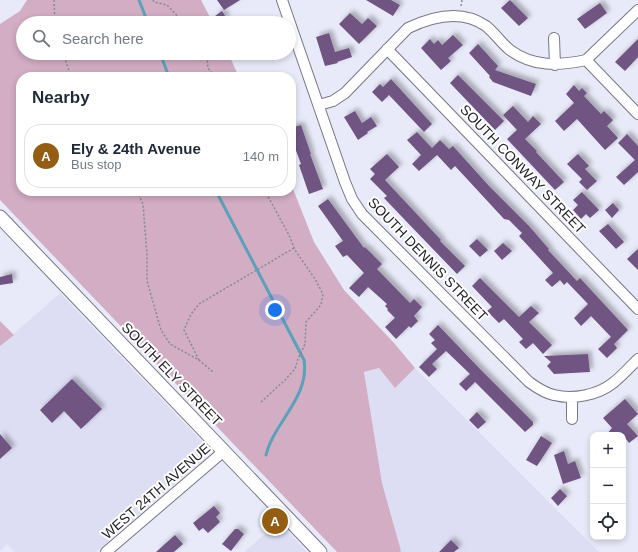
<!DOCTYPE html>
<meta charset="utf-8">
<style>
body{margin:0;font-family:Helvetica,sans-serif;background:#f2f2f3;color:#1f2937}
.controls{position:absolute;right:12px;bottom:12px;display:grid;overflow:hidden;border-radius:8px;box-shadow:0 2px 6px #0003}
.controls button{width:36px;height:36px;display:grid;place-items:center;padding:0;border:0;border-bottom:1px solid #e0e1e3;background:#fff;color:#1f2937;font:20px sans-serif}
.you{position:absolute;left:275px;top:310px;width:14px;height:14px;margin:-10px;border:3px solid #fff;border-radius:50%;background:#1a73e8;box-shadow:0 0 0 6px #1a73e833}
.badge{display:grid;place-items:center;width:26px;height:26px;border-radius:50%;background:#935d14;color:#fff;font-size:13px;font-weight:700}
.pin{position:absolute;translate:-50% -50%;border:2px solid #fff;box-shadow:0 1px 4px #0006}
.list{margin:0;padding:0;list-style:none}
h2{display:flex;justify-content:space-between;align-items:center;height:52px;margin:0;padding:0 16px;font-size:17px}
h2 small{font-size:13px;font-weight:400;color:#747a83}
.list li{display:grid;grid-template-columns:26px 1fr auto;gap:12px;align-items:center;box-sizing:border-box;height:64px;margin:0 8px 8px;padding:0 8px;border:1px solid #e0e1e3;border-radius:16px}
.list b{display:block;font-size:15px;white-space:nowrap}
.list p{margin:0;font-size:13px;white-space:nowrap;color:#747a83}
.list em{font-size:13px;font-style:normal;color:#747a83}
.icon{flex:none;width:22px;height:22px;fill:none;stroke:currentColor;stroke-width:2;stroke-linecap:round;stroke-linejoin:round}
.map{position:relative;flex:none;width:638px;height:552px;overflow:hidden}
.search{position:absolute;background:#fff;box-shadow:0 2px 6px #0003;left:16px;top:16px;width:280px;height:44px;display:flex;align-items:center;gap:10px;box-sizing:border-box;padding:0 14px;border-radius:22px;color:#747a83;font-size:15px}
.panel{position:absolute;background:#fff;box-shadow:0 2px 6px #0003;left:16px;top:72px;width:280px;height:124px;border-radius:16px}
.map>svg:first-child{display:block}
.built{fill:#dddef4}
.green{fill:#d2adc4}
.lines{fill:none;stroke-linecap:round;stroke-linejoin:round}
.stream{stroke:#5ca1bb;stroke-width:3}
.building{fill:#705483;filter:url(#shadow)}
.minor-casing{stroke:#767784;stroke-width:12}
.tertiary-casing{stroke:#767784;stroke-width:15}
.path{stroke:#888993;stroke-width:1.5;stroke-dasharray:2 2;stroke-linecap:butt}
.minor{stroke:#fff;stroke-width:10}
.tertiary{stroke:#fff;stroke-width:13}
.labels{text-anchor:middle;stroke-width:4;stroke-linejoin:round;paint-order:stroke}
.street-label{font-size:14px;fill:#1e1e24;stroke:#fff}
</style>
<div class="map">
<svg width="638" height="552" viewBox="0 0 638 552">
<defs>
<filter id="shadow"><feDropShadow dx="3.5" dy="-3.5" stdDeviation="2" flood-color="#0004"/></filter>
</defs>
<rect width="100%" height="100%" fill="#e9eaf9"/>
<path class="built" d="M60 293 212 452 96 552H14L7 544 0 551V346Z
M379 368 395 388 415 368 599 552H400L401 551 382 483 364 372Z
M279 522 307 552H244Z"/>
<path class="green" d="M27 0H201L213 23H23V53H228L239 77H21V191H291V184L314 242 344 290 394 343 415 368 395 388 379 368 364 372 382 483 401 551 400 552H337L0 200V24L20 11Z
M0 321 14 335 0 346Z"/>
<g class="lines">
<path class="stream" d="M139 0 148 23
M160 53 169 77
M216 191 304 360C310 397 274 422 266 455"/>
</g>
<path class="building" d="M217 0H240L224 10Z
M366 0H391L400 5 393 16Z
M510 0 528 18 519 26 501 8Z
M600 3 607 13 585 29 577 19Z
M222 11 227 19 219 23 215 16Z
M350 13 362 24 368 18 377 26 359 44 339 24Z
M329 33 335 52 349 48 352 57 337 62 338 63 325 66 316 37Z
M453 35 463 45 448 58 451 61 441 70 421 48 430 39 434 44 438 40 442 45Z
M638 39V57L625 71 615 62Z
M478 44 498 66 495 70 536 84 531 96 493 82 489 77 490 76 469 53Z
M458 75 504 121 495 130 450 83Z
M391 79 432 124 424 132 389 95 382 102 372 92 380 84 383 87Z
M574 85 579 91 582 88 587 93 584 96 601 114 604 111 613 120 607 126 618 138 605 150 577 119 564 131 555 121 574 103 566 94Z
M513 106 528 122 533 116 541 124 525 139 537 151 536 152 564 182 555 190 507 139 517 130 503 115Z
M355 111 362 123 371 117 377 126 367 132 368 133 358 140 344 117Z
M301 125 311 154H310L323 189 309 194 299 165 301 164 291 137V128Z
M417 132 432 148 440 140 449 149 453 146 489 186 529 226 549 249 548 250 577 281 580 278 628 330 614 344 617 348 607 358 598 349 611 337 591 316 581 326 574 318 588 304 567 282 564 285 560 280 552 287 545 280 553 273 519 236 522 233 509 220 504 219 455 166 451 170 437 155 419 171 412 164 421 155 407 140Z
M627 134 638 146V172L624 185 616 177 635 160 618 143Z
M387 154 399 167 385 180 441 240 440 241 465 266 457 274 404 219 384 198 387 196 370 179 375 174 370 169Z
M578 154 589 166 585 169 597 181 587 190 579 182 582 179 567 164Z
M582 192 599 210 590 218 586 214 581 219 573 210 578 205 573 200Z
M328 199 364 248 365 247 382 264 377 269 410 303 414 299 422 307 414 316 418 321 411 328 409 326 396 339 385 327 395 318 387 310 388 309 385 306 387 304 368 287 359 297 349 288 364 273 347 255 343 257 335 246 343 241 318 206Z
M613 203 619 210 612 218 605 210Z
M608 224 624 242 616 249 599 231Z
M477 239 488 250 480 257 469 246Z
M503 243 512 251 502 260 494 251Z
M638 249V270L627 259Z
M12 274 13 283 0 285V277Z
M480 278 519 317 531 306 539 313 529 322 552 345 543 354 533 343 526 349 519 342 523 339 504 319 499 323 487 311 492 307 472 286Z
M438 325 480 369 533 422V425L525 432 475 382 466 391 459 384 470 374 446 351 432 364 437 369 429 377 419 367 437 349 431 343 435 340 429 334Z
M588 354 590 372 554 374 547 366 551 362 544 356Z
M72 379 102 409 81 429 64 411 52 423 40 410Z
M625 399 638 414 627 424 638 436 629 443 623 435H606L612 428 603 418Z
M477 412 486 422 478 429 469 420Z
M0 434 12 448 0 459Z
M541 436 552 443 537 466 526 460Z
M564 451 568 464 575 461 581 478 563 484 554 455Z
M560 489 567 496 558 506 551 498Z
M214 506 220 513 216 517 220 522 208 533 203 528 199 531 193 523Z
M235 529H238L244 534 231 551 222 544Z
M175 535 183 544 174 552H156Z
M451 540 459 548 454 552H439Z"/>
<g class="lines">
<g class="minor-casing">
<path id="minor" d="M282 0 345 182 352 199 362 214 529 382C536 387 544 393 554 395 573 400 598 395 613 383 622 376 630 367 638 359
M554 38 555 65
M387 49 638 309
M586 60 638 10
M319 105 333 101 345 93 408 28C433 16 462 9 486 26 495 33 501 43 510 50 533 67 559 66 586 60L638 114
M572 419V397
M106 552 224 451"/>
</g>
<g class="tertiary-casing">
<path id="tertiary" d="M0 217 320 552"/>
</g>
<path class="path" d="M54 0 55 23
M153 0 154 2 167 5 184 23
M461 6 462 0
M63 53 71 77
M205 53C211 65 202 66 217 77
M137 191 143 204 147 255V281L161 330 170 344 199 360 213 372
M199 360 184 330 191 314 199 304 294 248
M261 402 285 380 295 369 298 359 305 344 306 322 321 305 323 294 315 279 295 250 289 235 265 191"/>
<use href="#minor" class="minor"/>
<use href="#tertiary" class="tertiary"/>
</g>
<g class="labels">
<g class="street-label">
<text transform="translate(523 169) rotate(46)" y="5">SOUTH CONWAY STREET</text>
<text transform="translate(428 259) rotate(46)" y="5">SOUTH DENNIS STREET</text>
<text transform="translate(172 374) rotate(46)" y="5">SOUTH ELY STREET</text>
<text transform="translate(156 491) rotate(-41)" y="5">WEST 24TH AVENUE</text>
</g>
</g>
</svg>
<div class="controls">
<button>+</button>
<button>−</button>
<button><svg class="icon" aria-label="locate" viewBox="0 0 24 24"><circle cx="12" cy="12" r="6"/><path d="M12 2v4M12 18v4M2 12h4M18 12h4"/></svg></button>
</div>
<div class="you"></div>
<div class="pin badge" style="left:275px;top:521px">A</div>
<div class="search"><svg class="icon" aria-label="search" viewBox="0 0 24 24"><circle cx="10" cy="10" r="6"/><path d="M15 15l6 6"/></svg>Search here</div>
<section class="panel">
<h2>Nearby<small></small></h2>
<ul class="list">
<li><span class="badge">A</span><div><b>Ely &amp; 24th Avenue</b><p>Bus stop</p></div><em>140 m</em></li>
</ul>
</section>
</div>
